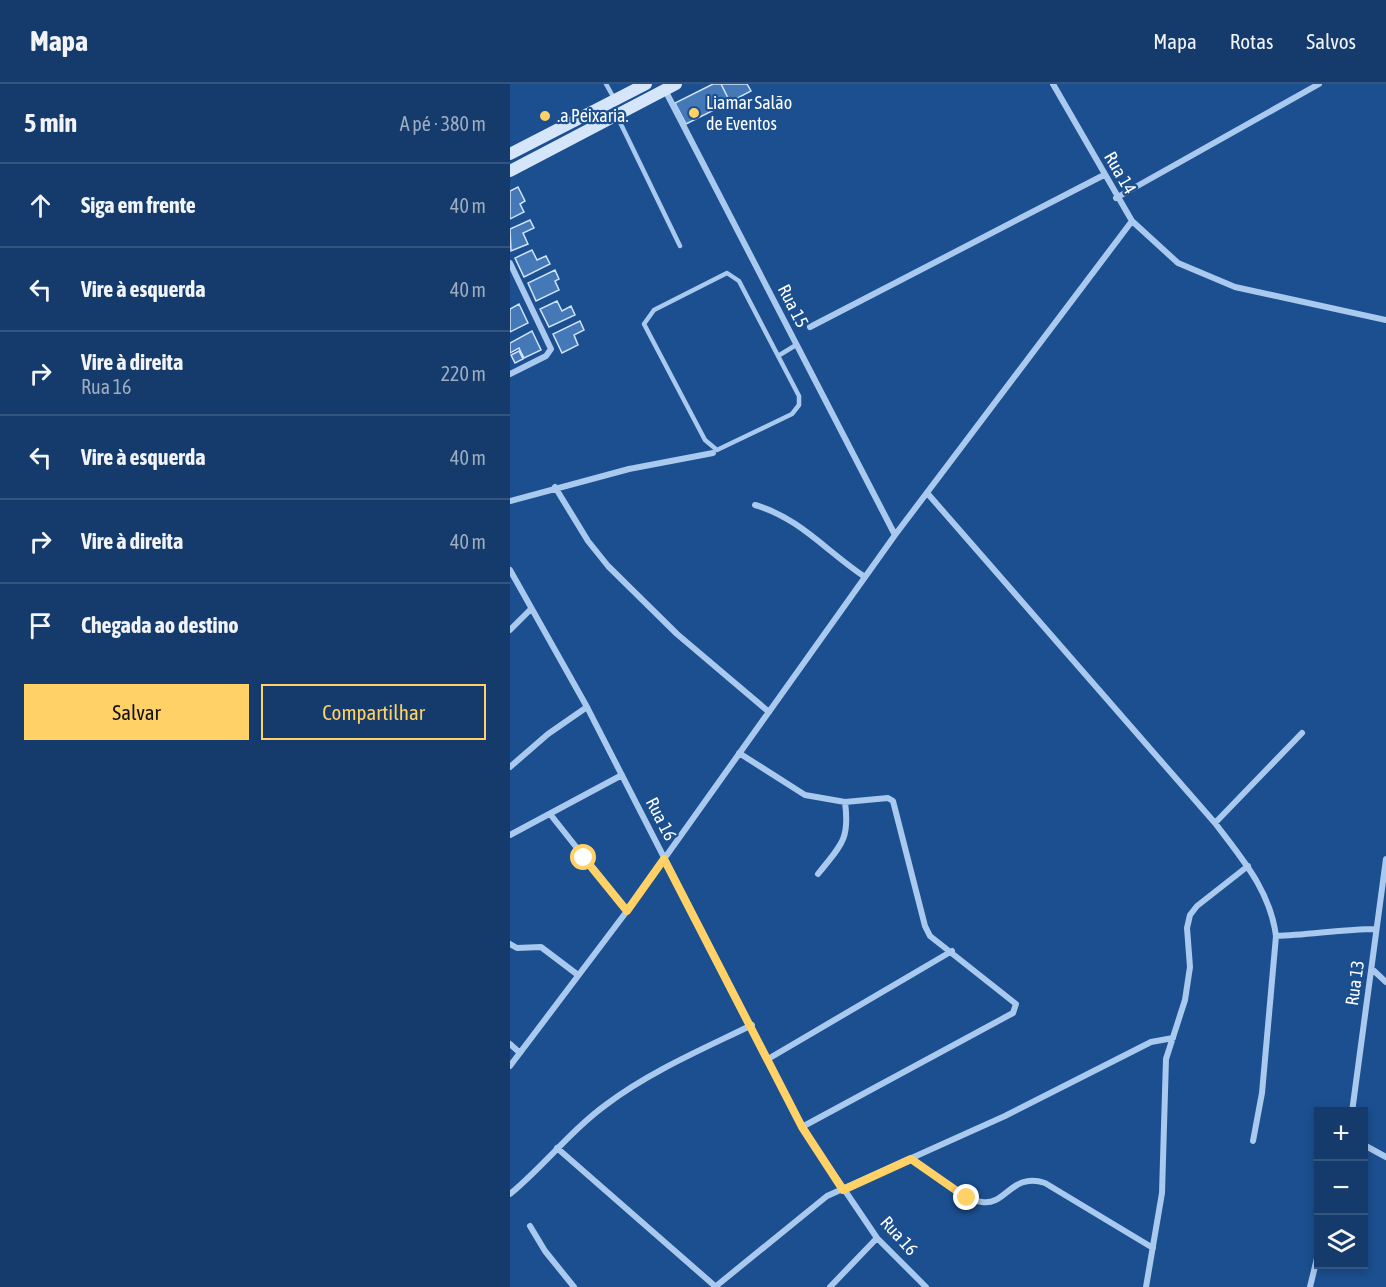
<!DOCTYPE html>
<html lang="pt">
<meta charset="utf-8">
<style>
body{margin:0;font-family:"Asap Condensed",sans-serif;background:#214673;color:#f1f3f6}
.controls{position:absolute;right:18px;bottom:18px;display:grid;overflow:hidden;border-radius:0px;box-shadow:0 3px 9px #0003}
.controls button{width:54px;height:54px;display:grid;place-items:center;padding:0;border:0;border-bottom:2px solid #33557e;background:#143b6b;color:#f1f3f6;font:30px sans-serif}
.stop{position:absolute;width:18px;height:18px;margin:-14px;border:4px solid #ffd166;border-radius:50%;background:#fff}
.stop.end{background:#ffd166;border-color:#fff;box-shadow:0 2px 6px #0008}
.list{margin:0;padding:0;list-style:none}
h2{display:flex;justify-content:space-between;align-items:center;height:78px;margin:0;padding:0 24px;font-size:26px}
h2 small{font-size:20px;font-weight:400;color:#9dadc1}
.list li{display:grid;grid-template-columns:39px 1fr auto;gap:18px;align-items:center;box-sizing:border-box;height:84px;padding:0 24px;border-top:2px solid #33557e}
.list b{display:block;font-size:22px;white-space:nowrap}
.list p{margin:0;font-size:20px;white-space:nowrap;color:#9dadc1}
.list em{font-size:20px;font-style:normal;color:#9dadc1}
.actions{display:flex;gap:12px;padding:18px 24px}
.actions a{flex:1;padding:14px 0;border:2px solid #ffd166;border-radius:0px;text-align:center;font-size:21px;color:#ffd166}
.actions .main{background:#ffd166;color:#111}
.icon{flex:none;width:33px;height:33px;fill:none;stroke:currentColor;stroke-width:2;stroke-linecap:round;stroke-linejoin:round}
.map{position:relative;flex:none;width:876px;height:1203px;overflow:hidden}
header{display:flex;align-items:center;gap:36px;box-sizing:border-box;height:84px;padding:0 30px;background:#143b6b;border-bottom:2px solid #33557e}
header strong{font-size:28px}
nav{display:flex;gap:33px;margin-inline-start:auto;font-size:21px}
main{display:flex}
aside{flex:1;background:#143b6b}
.map>svg:first-child{display:block}
.building{fill:#4478b7;stroke:#cfe3fa;stroke-width:1.5}
.lines{fill:none;stroke-linecap:round;stroke-linejoin:round}
.lane{stroke:#a9c9ee;stroke-width:4.5}
.street{stroke:#a9c9ee;stroke-width:6}
.secondary{stroke:#d6e6fa;stroke-width:12}
.route{stroke:#ffd166;stroke-width:8}
.poi-dot{fill:#ffd166;stroke:#1b4f8f;stroke-width:2}
.labels{text-anchor:middle;stroke-width:4.5;stroke-linejoin:round;paint-order:stroke}
.poi-label{font-size:18px;fill:#fff;stroke:#1b4f8f;text-anchor:start}
.street-label{font-size:18px;fill:#fff;stroke:#1b4f8f}
</style>
<header>
<strong>Mapa</strong>
<nav><a>Mapa</a><a>Rotas</a><a>Salvos</a></nav>
</header>
<main>
<aside>
<h2>5 min<small>A pé · 380 m</small></h2>
<ul class="list">
<li><svg class="icon" aria-label="ahead" viewBox="0 0 24 24"><path d="M12 20V5M6 11l6-6 6 6"/></svg><div><b>Siga em frente</b></div><em>40 m</em></li>
<li><svg class="icon" aria-label="left" viewBox="0 0 24 24"><path d="M17 20v-9H6M10 6l-5 5 5 5"/></svg><div><b>Vire à esquerda</b></div><em>40 m</em></li>
<li><svg class="icon" aria-label="right" viewBox="0 0 24 24"><path d="M7 20v-9h11M14 6l5 5-5 5"/></svg><div><b>Vire à direita</b><p>Rua 16</p></div><em>220 m</em></li>
<li><svg class="icon" aria-label="left" viewBox="0 0 24 24"><path d="M17 20v-9H6M10 6l-5 5 5 5"/></svg><div><b>Vire à esquerda</b></div><em>40 m</em></li>
<li><svg class="icon" aria-label="right" viewBox="0 0 24 24"><path d="M7 20v-9h11M14 6l5 5-5 5"/></svg><div><b>Vire à direita</b></div><em>40 m</em></li>
<li><svg class="icon" aria-label="arrive" viewBox="0 0 24 24"><path d="M6 21V4h12l-3 4 3 4H6"/></svg><div><b>Chegada ao destino</b></div></li>
</ul>
<div class="actions"><a class="main">Salvar</a><a>Compartilhar</a></div>
</aside>
<div class="map">
<svg width="876" height="1203" viewBox="0 0 876 1203">
<rect width="100%" height="100%" fill="#1b4f8f"/>
<path class="building" d="M203 0H211L220 18 176 40 165 19Z
M211 0H237L241 7 220 18Z
M8 103 15 117 10 120 14 128 0 135V107Z
M20 136 24 144 13 149 18 160 1 167 0 145Z
M22 166 27 176 36 172 40 180 14 193 5 174Z
M45 186 49 195 45 197 49 206 26 217 18 199Z
M47 217 52 227 61 222 65 231 39 243 30 225Z
M9 220 18 239 0 248V225Z
M70 237 74 246 64 251 68 261 52 269 43 250Z
M22 247 31 266 14 274 9 264 0 269V259Z
M9 267 13 275 5 279 1 271Z"/>
<g class="lines">
<path class="lane" d="M96 0 105 16
M107 32 170 162
M217 189 229 197 289 312V321L282 330 207 366 195 356 134 240 144 226Z
M268 272 286 261"/>
<path class="street" d="M543 0 622 137 668 179 725 203 876 236
M155 6 385 451
M606 114 809 0
M0 179 41 265 36 272 0 290
M300 243 594 91
M45 403 78 457 98 482 167 550 259 628
M418 410 705 739C732 775 760 806 766 852L752 1009 743 1057
M0 417 119 385 203 369
M245 421C290 434 317 468 355 493
M0 486 77 623 292 1043 367 1154 416 1203
M0 546 20 526
M229 669 295 711 335 718 378 714 383 717 415 842 420 852 506 920 503 929 292 1043
M0 683 38 650 77 623
M40 730 117 827
M705 739 792 649
M0 751 112 691
M308 790C331 761 340 756 335 718
M766 852C800 851 832 845 866 845
M0 860 7 864 31 863 68 891
M862 885 876 898
M0 960 10 969
M258 975 442 867
M0 982 117 827 385 451 622 137
M842 1028 876 775
M854 1061 876 1073
M47 1064 206 1203
M401 1075C420 1087 450 1115 472 1118 496 1122 501 1088 535 1099L643 1164
M0 1110C34 1082 61 1046 97 1020 141 987 193 965 242 941
M20 1142 35 1167 64 1203
M205 1203 317 1112 495 1032 641 958 663 954
M320 1203 367 1154
M636 1203 652 1109 656 975 675 916 680 883 677 844 680 831 687 822 738 782
M800 1203 808 1170"/>
<path class="secondary" d="M0 70 136 0
M0 87 166 0"/>
</g>
<g class="lines">
<path class="route" d="M74 774 117 827 154 775 292 1043 333 1106 401 1075 457 1114"/>
</g>
<g class="poi-dot">
<circle cx="184" cy="29" r="6"/>
<circle cx="35" cy="32" r="6"/>
</g>
<g class="labels">
<g class="poi-label">
<text x="196" y="25">Liamar Salão<tspan x="196" dy="21">de Eventos</tspan></text>
<text x="47" y="38">.a Peixaria.</text>
</g>
<g class="street-label">
<text transform="translate(610 89) rotate(60)" y="6">Rua 14</text>
<text transform="translate(283 222) rotate(63)" y="6">Rua 15</text>
<text transform="translate(151 735) rotate(63)" y="6">Rua 16</text>
<text transform="translate(845 899) rotate(-82)" y="6">Rua 13</text>
<text transform="translate(389 1152) rotate(48)" y="6">Rua 16</text>
</g>
</g>
</svg>
<div class="controls">
<button>+</button>
<button>−</button>
<button><svg class="icon" aria-label="layers" viewBox="0 0 24 24"><path d="M12 4l9 5-9 5-9-5zM3 14l9 5 9-5"/></svg></button>
</div>
<div class="stop" style="left:74px;top:774px"></div>
<div class="stop end" style="left:457px;top:1114px"></div>
</div>
</main>
